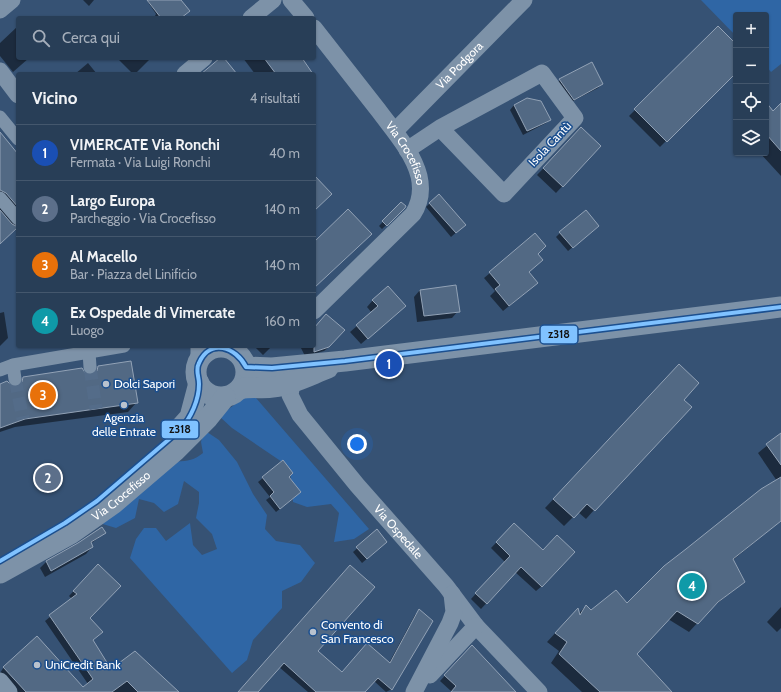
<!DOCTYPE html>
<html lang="it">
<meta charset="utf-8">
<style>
body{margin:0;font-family:Cabin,sans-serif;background:#344961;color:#f1f3f6}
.controls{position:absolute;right:12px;top:12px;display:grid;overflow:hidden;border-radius:4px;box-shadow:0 1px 3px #0004}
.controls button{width:36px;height:36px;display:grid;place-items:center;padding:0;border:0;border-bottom:1px solid #44576d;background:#283e57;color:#f1f3f6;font:20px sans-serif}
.you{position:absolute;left:357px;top:444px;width:14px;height:14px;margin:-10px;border:3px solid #fff;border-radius:50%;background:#1a73e8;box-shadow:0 0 0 6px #1a73e833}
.badge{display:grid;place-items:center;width:26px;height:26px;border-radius:50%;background:#b9c2ce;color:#fff;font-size:13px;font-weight:700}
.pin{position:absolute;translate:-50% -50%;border:2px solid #fff;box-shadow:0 1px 4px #0006}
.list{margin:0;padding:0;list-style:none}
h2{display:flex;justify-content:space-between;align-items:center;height:52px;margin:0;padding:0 16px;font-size:17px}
h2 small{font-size:13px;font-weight:400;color:#a5aeba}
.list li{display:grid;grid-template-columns:26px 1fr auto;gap:12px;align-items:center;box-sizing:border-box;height:56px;padding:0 16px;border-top:1px solid #44576d}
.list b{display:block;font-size:15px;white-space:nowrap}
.list p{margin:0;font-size:13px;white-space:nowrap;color:#a5aeba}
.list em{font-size:13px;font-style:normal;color:#a5aeba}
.icon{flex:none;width:22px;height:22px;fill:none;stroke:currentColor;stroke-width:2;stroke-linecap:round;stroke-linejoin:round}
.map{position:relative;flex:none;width:781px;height:692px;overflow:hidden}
.search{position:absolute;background:#283e57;box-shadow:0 1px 3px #0004;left:16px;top:16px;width:300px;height:44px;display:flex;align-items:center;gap:10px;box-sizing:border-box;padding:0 14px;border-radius:4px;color:#a5aeba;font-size:15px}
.panel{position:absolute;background:#283e57;box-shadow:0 1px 3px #0004;left:16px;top:72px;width:300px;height:276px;border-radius:4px}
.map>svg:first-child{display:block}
.green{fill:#2f66a5}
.shadow{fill:#0007}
.building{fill:#526984;stroke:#92a2b6}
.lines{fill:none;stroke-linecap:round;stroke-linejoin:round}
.pedestrian-tunnel{stroke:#546c89;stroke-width:13;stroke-dasharray:13 6;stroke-linecap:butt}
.pedestrian{stroke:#7d92a8;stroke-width:13}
.minor{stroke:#7d92a8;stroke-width:17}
.tertiary{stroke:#7d92a8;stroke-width:21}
.bus-1-casing{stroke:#1b4f8f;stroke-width:7}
.bus-1{stroke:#80c2ff;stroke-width:4}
.poi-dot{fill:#b9c2ce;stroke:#1b4f8f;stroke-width:1.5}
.labels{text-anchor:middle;stroke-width:3;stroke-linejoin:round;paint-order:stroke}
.street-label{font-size:12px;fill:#fff;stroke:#1b4f8f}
.poi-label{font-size:12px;fill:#fff;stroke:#1b4f8f;text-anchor:start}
.line-badge{stroke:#1b4f8f;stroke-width:1.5}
.pale-badge-label{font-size:11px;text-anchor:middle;font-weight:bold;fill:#111}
</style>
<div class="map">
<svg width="781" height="692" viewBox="0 0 781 692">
<rect width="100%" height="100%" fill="#365274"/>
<path class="green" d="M701 0H781V64L771 72 766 66V15H736V36Z
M245 397 256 398 369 529 354 539 334 542 339 513 331 504 307 507 293 502 292 482 288 466 232 428 219 416Z
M204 430 219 440 237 462 253 494 267 515 265 529 276 541 300 545 315 563 301 582 282 591V608L253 640 247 660 232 673 130 558 136 539 144 528H156L166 541 190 523 193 545 202 555 217 549 212 534 196 518 199 503V492L184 481 178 504 164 512 154 503 139 499 135 518 116 528 96 522 168 461C182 462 192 462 203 453L201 442Z"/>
<path class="shadow" d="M83 0H94L89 6Z
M150 0H180L181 18H154L156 14 148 2Z
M18 26V58H29L13 72 0 56V43Z
M718 27 736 45V71L660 147 629 116Z
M117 58H151L135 74H133Z
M243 58H301L312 74H255Z
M88 63 97 74H75Z
M591 63 602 83 598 88 569 103 556 84 560 80Z
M514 105 550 119 546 123 523 135 510 110Z
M781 108V176L760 153H766V113Z
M0 134 18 155V229L13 231 0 244Z
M575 135 600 146 556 193 537 175Z
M401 203 400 212 382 229 379 226Z
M430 203 460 229 451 237 426 207Z
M593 230 568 251 556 237 560 233Z
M537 254 528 272 531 288 503 311 490 296 495 291 484 278 490 273Z
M420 290 458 311 452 318 417 322 414 297Z
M373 300 398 312 361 344 350 332 372 313 367 307Z
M4 312 8 338 0 346V313Z
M314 329 329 347 324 351 305 356 300 346H314Z
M254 346H272L263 355Z
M98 367 136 403 128 412 15 427 0 432V386L15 387 23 378 90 376Z
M671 374 682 400 594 510 586 519 578 512 564 526 545 508Z
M781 434V520L733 560 744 582 710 609 689 632 668 619 636 654 665 692H582L551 663 559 651 547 642 569 618 579 613 586 606 591 611 627 604 777 481 758 453Z
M283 462 296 496 276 512 266 500 270 497 258 482Z
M514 524 543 551 542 586 536 591 515 572 481 609 471 599 505 562 491 548Z
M377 531 382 546 362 563 353 552Z
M105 533 90 544 92 547 86 554 45 577 40 568 46 562 78 544Z
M98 565 89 618 102 632 92 641 111 671 178 692H17L0 673 4 667 82 688 88 684 45 621 72 599 69 596Z
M346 570 317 651 342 673 389 663 415 615 419 611 392 689 386 692 374 681 364 692H308L279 667 257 692H239Z
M781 607V628L777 632 767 622Z
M468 651 515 692H452L440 681Z"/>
<path class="building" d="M147 0H181L190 11 181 18H161Z
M718 26 736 44V73L667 142 634 109Z
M220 58H224L237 74H201Z
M264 58H302L313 74H276Z
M592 62 603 84 574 100 559 79Z
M527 98 541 101 551 120 527 131 514 105Z
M766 102 773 111 781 103V151L766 134Z
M581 127 601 146 563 187 543 168Z
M0 132 18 154V207L6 193 0 190Z
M314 175 332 194 314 211Z
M439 194 466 225 456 233 429 203Z
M401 202 406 206 405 208 387 226 382 221Z
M348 209 372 234 314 288V242Z
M0 210 12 224 18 227 0 244Z
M586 210 599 226 573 248 559 232Z
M535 233 546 246 538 254 543 260 529 272 538 283 509 306 495 289 500 285 489 272Z
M456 285 460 312 424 316 420 290Z
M388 286 406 306 368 339 356 325 378 306 372 300Z
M326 314 345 330 329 347 314 352V328Z
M131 361 138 403 25 419 0 428V384L7 381 12 386 17 387 22 382 23 377 82 368 86 374 91 375 97 371 98 366Z
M679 364 699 383 684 400 692 407 595 511 587 504 574 518 553 499Z
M781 433V465L766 444Z
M283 460 293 473 289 477 301 492 280 509 270 496 274 492 262 477Z
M781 477V521L733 559 745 582 718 602 698 624 677 611 637 654 672 692H600L559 654 567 642 555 633 578 608 580 615 586 605 591 610 616 590 627 603 664 566 686 549 761 489Z
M514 523 543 550 557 535 575 552 542 587 521 567 487 604 475 593 510 556 496 542Z
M102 527 106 533 91 542 93 547 51 571 46 561 78 543Z
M377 529 387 542 367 559 356 547Z
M98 564 121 586 90 618 103 632 93 640 111 669 135 651 179 692H138L127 681 112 692H26L3 667 37 636 83 687 93 679 49 615 77 594 73 591Z
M350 565 375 587 318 651 342 672 367 643 390 663 419 609 433 621 392 690 378 678 365 692H316L284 663 258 692H238Z
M472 645 516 692H451L456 686 444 675Z"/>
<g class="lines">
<path class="pedestrian-tunnel" d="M90 367 96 409
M15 379 23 419"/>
<path class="pedestrian" d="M0 117 18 139
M0 198 18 219
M89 352 90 367
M13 365 15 379
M0 370 13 365 124 346"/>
<g class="minor">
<path d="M291 0 306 18"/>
<path d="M0 10 12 0"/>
<path d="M251 18 273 0"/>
<path id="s1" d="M314 28C336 56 357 83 379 111 393 130 413 152 419 176 422 189 420 203 413 214L314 311"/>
<path d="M0 71 18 95"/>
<path d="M185 74 204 58"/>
<path id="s2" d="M395 131 524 0"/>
<path d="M407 150 440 128 542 73 575 118 504 194 440 128"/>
<path d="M199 346V361"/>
<path d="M229 346 231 349"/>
<path id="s3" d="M285 376 292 383 290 395 300 415 357 485 446 586 476 626 539 692"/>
<path d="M430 675 476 626"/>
<path d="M0 681 9 692"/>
<path d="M414 692 450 623 454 612 452 594"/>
</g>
<g class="tertiary">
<circle cx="221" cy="372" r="25"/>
<path d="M246 367 272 368 345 361 781 307"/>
<path d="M240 389C251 386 262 389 274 387 293 384 310 375 328 368"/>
<path d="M173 436 190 417 199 383"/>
<path id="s4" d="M0 573 72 533 113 504 175 451 208 418 225 397"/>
</g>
<g class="bus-1-casing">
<path id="bus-1" d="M0 561 65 523 97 501 181 429C191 417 199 400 199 384 199 376 195 370 199 363 210 338 236 347 246 367L272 368 345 361 781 307"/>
</g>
<use href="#bus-1" class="bus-1"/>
</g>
<g class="poi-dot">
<circle cx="106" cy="384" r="4"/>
<circle cx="124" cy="405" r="4"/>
<circle cx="313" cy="632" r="4"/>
<circle cx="37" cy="665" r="4"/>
</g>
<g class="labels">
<g class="street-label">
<text dy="4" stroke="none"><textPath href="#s2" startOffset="92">Via Podgora</textPath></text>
<text transform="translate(550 144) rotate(-47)" y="4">Isola Cantù</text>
<text dy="4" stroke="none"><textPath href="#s1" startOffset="156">Via Crocefisso</textPath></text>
<text dy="4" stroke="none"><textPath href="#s4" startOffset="144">Via Crocefisso</textPath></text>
<text dy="4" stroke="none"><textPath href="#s3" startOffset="197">Via Ospedale</textPath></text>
</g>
<g class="poi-label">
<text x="114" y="388">Dolci Sapori</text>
<text x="124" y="422" text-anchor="middle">Agenzia<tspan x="124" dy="14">delle Entrate</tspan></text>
<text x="321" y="629">Convento di<tspan x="321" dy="14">San Francesco</tspan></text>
<text x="45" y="669">UniCredit Bank</text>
</g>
</g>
<g class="line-badge">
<rect x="540" y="325" width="38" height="19" rx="4" fill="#80c2ff"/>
<rect x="161" y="420" width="38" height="19" rx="4" fill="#80c2ff"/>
</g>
<g class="pale-badge-label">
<text x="559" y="338">z318</text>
<text x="180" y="433">z318</text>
</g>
</svg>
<div class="controls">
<button>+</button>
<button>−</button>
<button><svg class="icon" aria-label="locate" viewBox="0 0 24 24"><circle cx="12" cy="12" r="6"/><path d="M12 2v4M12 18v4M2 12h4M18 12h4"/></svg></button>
<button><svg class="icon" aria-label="layers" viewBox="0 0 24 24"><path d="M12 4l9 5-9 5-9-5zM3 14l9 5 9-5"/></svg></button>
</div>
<div class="you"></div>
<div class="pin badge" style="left:389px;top:364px;background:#1a4fb4">1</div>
<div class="pin badge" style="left:48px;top:478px;background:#5c6f8a">2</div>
<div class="pin badge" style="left:43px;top:395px;background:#e8710a">3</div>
<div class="pin badge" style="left:692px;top:586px;background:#0f9aa8">4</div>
<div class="search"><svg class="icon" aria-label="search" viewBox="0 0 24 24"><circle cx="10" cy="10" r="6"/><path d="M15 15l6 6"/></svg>Cerca qui</div>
<section class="panel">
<h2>Vicino<small>4 risultati</small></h2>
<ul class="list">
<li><span class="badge" style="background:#1a4fb4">1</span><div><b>VIMERCATE Via Ronchi</b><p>Fermata · Via Luigi Ronchi</p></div><em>40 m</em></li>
<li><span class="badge" style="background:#5c6f8a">2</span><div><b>Largo Europa</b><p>Parcheggio · Via Crocefisso</p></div><em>140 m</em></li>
<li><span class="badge" style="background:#e8710a">3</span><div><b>Al Macello</b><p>Bar · Piazza del Linificio</p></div><em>140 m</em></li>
<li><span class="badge" style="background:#0f9aa8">4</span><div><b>Ex Ospedale di Vimercate</b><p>Luogo</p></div><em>160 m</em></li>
</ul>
</section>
</div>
